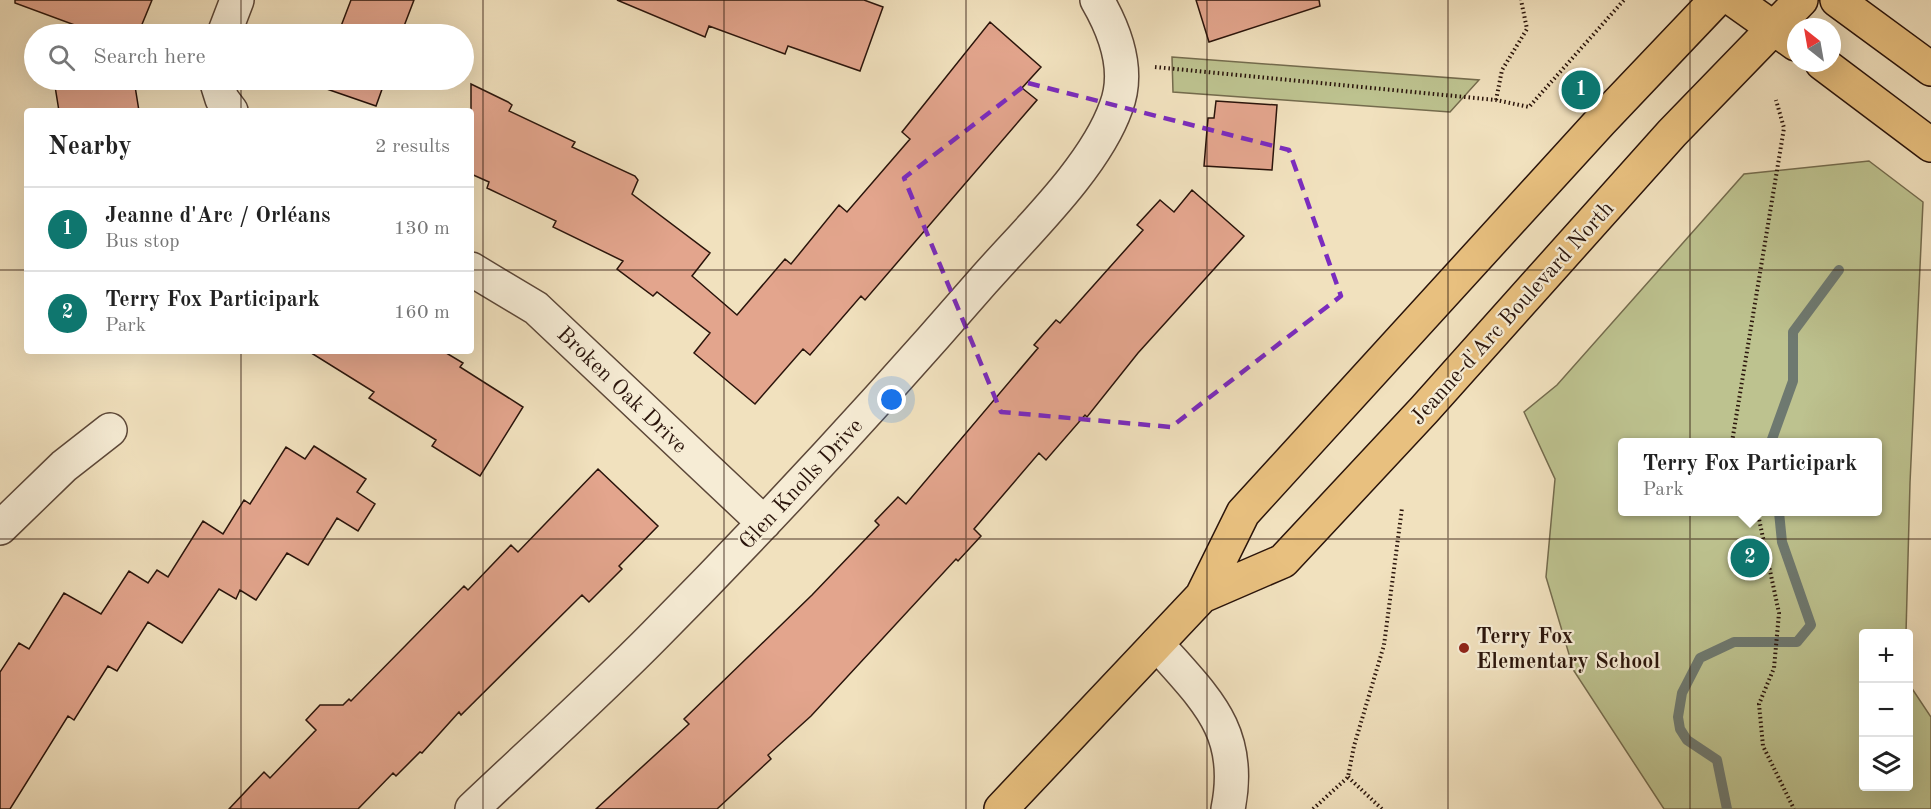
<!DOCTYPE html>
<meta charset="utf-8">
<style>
body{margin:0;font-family:"Old Standard TT",serif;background:#f2f2f2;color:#222}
.controls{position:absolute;right:18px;bottom:18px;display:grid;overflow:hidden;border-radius:6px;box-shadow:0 6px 24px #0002}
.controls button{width:54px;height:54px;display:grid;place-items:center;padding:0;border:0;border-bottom:2px solid #e0e0e0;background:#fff;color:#222;font:30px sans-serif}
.compass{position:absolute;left:1787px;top:18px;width:54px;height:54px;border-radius:50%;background:#fff;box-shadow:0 6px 24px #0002;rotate:329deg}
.you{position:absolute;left:892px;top:400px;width:21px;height:21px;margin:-15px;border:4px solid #fff;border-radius:50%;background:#1a73e8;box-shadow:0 0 0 9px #1a73e833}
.badge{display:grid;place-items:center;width:39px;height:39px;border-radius:50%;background:#0f766e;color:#fff;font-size:20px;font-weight:700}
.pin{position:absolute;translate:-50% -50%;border:3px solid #fff;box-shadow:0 2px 6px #0006}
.popup{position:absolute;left:1618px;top:438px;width:264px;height:78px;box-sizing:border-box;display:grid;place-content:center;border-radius:6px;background:#fff;filter:drop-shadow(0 2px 4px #0005);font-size:20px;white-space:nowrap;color:#767676}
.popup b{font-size:22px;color:#222}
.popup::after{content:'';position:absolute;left:50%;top:100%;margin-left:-12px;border:12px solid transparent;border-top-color:#fff}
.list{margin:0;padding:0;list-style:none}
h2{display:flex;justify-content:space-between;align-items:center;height:78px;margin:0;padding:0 24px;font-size:26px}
h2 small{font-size:20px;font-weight:400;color:#767676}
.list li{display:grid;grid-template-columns:39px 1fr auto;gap:18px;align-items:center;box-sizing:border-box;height:84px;padding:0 24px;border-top:2px solid #e0e0e0}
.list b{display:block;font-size:22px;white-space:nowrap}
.list p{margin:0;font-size:20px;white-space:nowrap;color:#767676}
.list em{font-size:20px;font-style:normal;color:#767676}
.icon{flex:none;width:33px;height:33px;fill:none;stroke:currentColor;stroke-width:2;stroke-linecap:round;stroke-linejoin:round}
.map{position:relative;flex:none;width:1931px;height:809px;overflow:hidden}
.search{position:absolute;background:#fff;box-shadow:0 6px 24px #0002;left:24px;top:24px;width:450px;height:66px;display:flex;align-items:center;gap:15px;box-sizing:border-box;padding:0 21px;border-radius:33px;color:#767676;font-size:22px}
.panel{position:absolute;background:#fff;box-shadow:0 6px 24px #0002;left:24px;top:108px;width:450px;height:246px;border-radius:6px}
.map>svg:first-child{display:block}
.green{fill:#bdc28f;stroke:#746b4d;stroke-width:1.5;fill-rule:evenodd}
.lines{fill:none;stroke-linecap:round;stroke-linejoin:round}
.stream{stroke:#6e7970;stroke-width:10}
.building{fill:#e3a58d;stroke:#2a140b;stroke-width:1.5}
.minor-casing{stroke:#5c4738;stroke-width:36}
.major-casing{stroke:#2a140b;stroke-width:36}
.path{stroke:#2a140b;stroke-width:4;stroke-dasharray:1.5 3;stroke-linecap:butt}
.minor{stroke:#f6ecd5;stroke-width:33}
.major{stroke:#e8c07f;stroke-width:33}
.marked{fill:none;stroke:#7b2cbf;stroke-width:4.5;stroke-dasharray:12 8;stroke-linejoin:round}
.grid{fill:none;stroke:#2a140b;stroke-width:1.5;stroke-opacity:0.55}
.poi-dot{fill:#8f2418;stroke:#f6ecd5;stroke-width:2}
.labels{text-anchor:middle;stroke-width:4.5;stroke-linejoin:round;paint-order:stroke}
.street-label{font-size:22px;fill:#2a140b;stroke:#f6ecd5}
.poi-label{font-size:22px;font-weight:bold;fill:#2a140b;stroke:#f6ecd5;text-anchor:start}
</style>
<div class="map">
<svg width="1931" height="809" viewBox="0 0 1931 809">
<rect width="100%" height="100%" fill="#f1e1be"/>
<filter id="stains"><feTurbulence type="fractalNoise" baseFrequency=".00333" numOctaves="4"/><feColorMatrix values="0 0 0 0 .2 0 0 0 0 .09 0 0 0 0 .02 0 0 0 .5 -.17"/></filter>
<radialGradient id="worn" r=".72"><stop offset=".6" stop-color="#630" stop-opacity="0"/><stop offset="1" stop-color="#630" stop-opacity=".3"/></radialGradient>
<path class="green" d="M1172 57 1479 80 1450 112 1173 92Z
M1869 161 1923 202 1910 483 1906 633 1864 634V786H1908L1909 684 1931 717V809H1664L1574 671 1546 577 1555 479 1524 412 1557 385 1744 174ZM1622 442H1878V512H1622Z"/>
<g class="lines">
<path class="stream" d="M1771 442 1793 381V332L1839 270
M1727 809 1717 760 1687 740 1680 729 1678 717 1682 693 1700 658 1734 642H1797L1811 625 1782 542 1779 512"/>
</g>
<path class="building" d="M15 0H152L138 34H99L15 3Z
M351 0H414L401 34H338Z
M617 0H864L883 7 860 71 788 46 785 54 709 26 705 37Z
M1196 0H1319L1320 6 1209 42Z
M990 22 1041 67 1022 88 1037 100 865 300 861 296 810 355 803 349 755 404 694 353 710 333 657 292 653 296 617 269 623 261 553 227 556 221 487 188 489 182 471 174V84L508 102 512 105 509 111 575 142 572 147 635 176 638 180 632 194 710 253 692 276 737 315 785 259 791 264 839 205 847 212 910 139 902 132Z
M54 80H134L139 111H59Z
M320 80H389L385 81 376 106 318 86Z
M1216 101 1277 105 1272 170 1204 166 1208 118H1214Z
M1192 190 1244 236 1138 353 1087 417 1085 415 1046 460 1039 453 974 529 981 536 958 561 956 559 811 716 768 755 771 759 717 809H596L689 724 684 719 812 595 879 525 875 521 898 497 906 504 1038 348 1034 345 1056 320 1060 323 1143 230 1137 225 1160 200 1174 212Z
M308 351H443L463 363 460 367 523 407 480 476 432 446 436 440 369 398 374 392Z
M314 446 366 479 357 492 375 504 358 531 337 518 308 565 287 553 256 600 240 590 236 599 219 589 182 643 148 622 117 671 108 666 74 720 68 716 10 809H0V672L19 643 29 649 64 593 101 614 129 571 148 583 157 570 168 577 203 521 223 534 244 500 250 504 286 447 305 459Z
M598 469 658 526 619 566 622 569 589 602 582 595 461 715 459 712 422 753 420 752 396 776 393 773 358 809H229L264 772 270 778 316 730 306 720 320 705H343L349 699 351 701 464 586 468 590 511 545 518 552Z"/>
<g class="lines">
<g class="minor-casing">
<path id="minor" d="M224 34 237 0
M216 80 222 99 231 111
M471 269 536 308 764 523
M0 528 64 466 110 430
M1157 644C1204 698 1244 730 1228 809
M472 809C533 751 596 695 655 635 768 521 878 402 983 281 1026 232 1095 167 1116 107 1130 71 1115 31 1097 0"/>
</g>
<g class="major-casing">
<path id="major" d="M1734 0 1796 44
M1837 0 1931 69
M1822 63 1931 145
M1202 596 1283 561 1424 410 1672 133 1801 0
M1001 809 1202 596 1243 513 1600 122 1716 0"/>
</g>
<path class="path" d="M1155 67 1496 100 1529 107 1624 0
M1496 100 1502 70 1527 29 1521 0
M1732 442 1784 128 1776 100
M1755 512 1759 519 1779 613 1774 668 1759 704 1763 746 1794 809
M1348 777 1382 809
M1313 809 1348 777 1354 746 1384 645 1402 508"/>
<use href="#minor" class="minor"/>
<use href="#major" class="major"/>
</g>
<path class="marked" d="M1028 83 1289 150 1341 296 1171 427 1001 412 904 178Z"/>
<path class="grid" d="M241 0V34M483 0V809M724 0V809M966 0V809M1207 0V809M1448 0V809M1690 0V809M241 80V111M0 270H27M471 270H1931M241 351V809M0 539H1931"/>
<circle class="poi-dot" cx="1464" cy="648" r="6"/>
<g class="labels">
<g class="street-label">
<text transform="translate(1511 312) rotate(-48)" y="8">Jeanne-d'Arc Boulevard North</text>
<text transform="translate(623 389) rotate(44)" y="8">Broken Oak Drive</text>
<text transform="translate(800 483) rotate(-47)" y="8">Glen Knolls Drive</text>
</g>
<g class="poi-label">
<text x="1476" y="643">Terry Fox<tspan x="1476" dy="25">Elementary School</tspan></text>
</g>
</g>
<rect width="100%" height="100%" filter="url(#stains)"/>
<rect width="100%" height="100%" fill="url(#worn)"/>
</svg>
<div class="controls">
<button>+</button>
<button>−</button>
<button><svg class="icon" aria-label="layers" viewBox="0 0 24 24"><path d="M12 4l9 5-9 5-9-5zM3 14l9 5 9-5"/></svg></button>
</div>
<svg class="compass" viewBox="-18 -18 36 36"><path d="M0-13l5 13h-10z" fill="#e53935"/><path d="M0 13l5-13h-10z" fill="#767676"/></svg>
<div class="you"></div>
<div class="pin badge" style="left:1581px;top:90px">1</div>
<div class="pin badge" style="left:1750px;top:558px">2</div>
<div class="popup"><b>Terry Fox Participark</b>Park</div>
<div class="search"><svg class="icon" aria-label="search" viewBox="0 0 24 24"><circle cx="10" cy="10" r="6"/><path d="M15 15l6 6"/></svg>Search here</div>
<section class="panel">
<h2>Nearby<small>2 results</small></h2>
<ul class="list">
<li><span class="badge">1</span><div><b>Jeanne d'Arc / Orléans</b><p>Bus stop</p></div><em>130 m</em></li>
<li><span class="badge">2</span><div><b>Terry Fox Participark</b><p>Park</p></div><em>160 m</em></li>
</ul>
</section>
</div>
